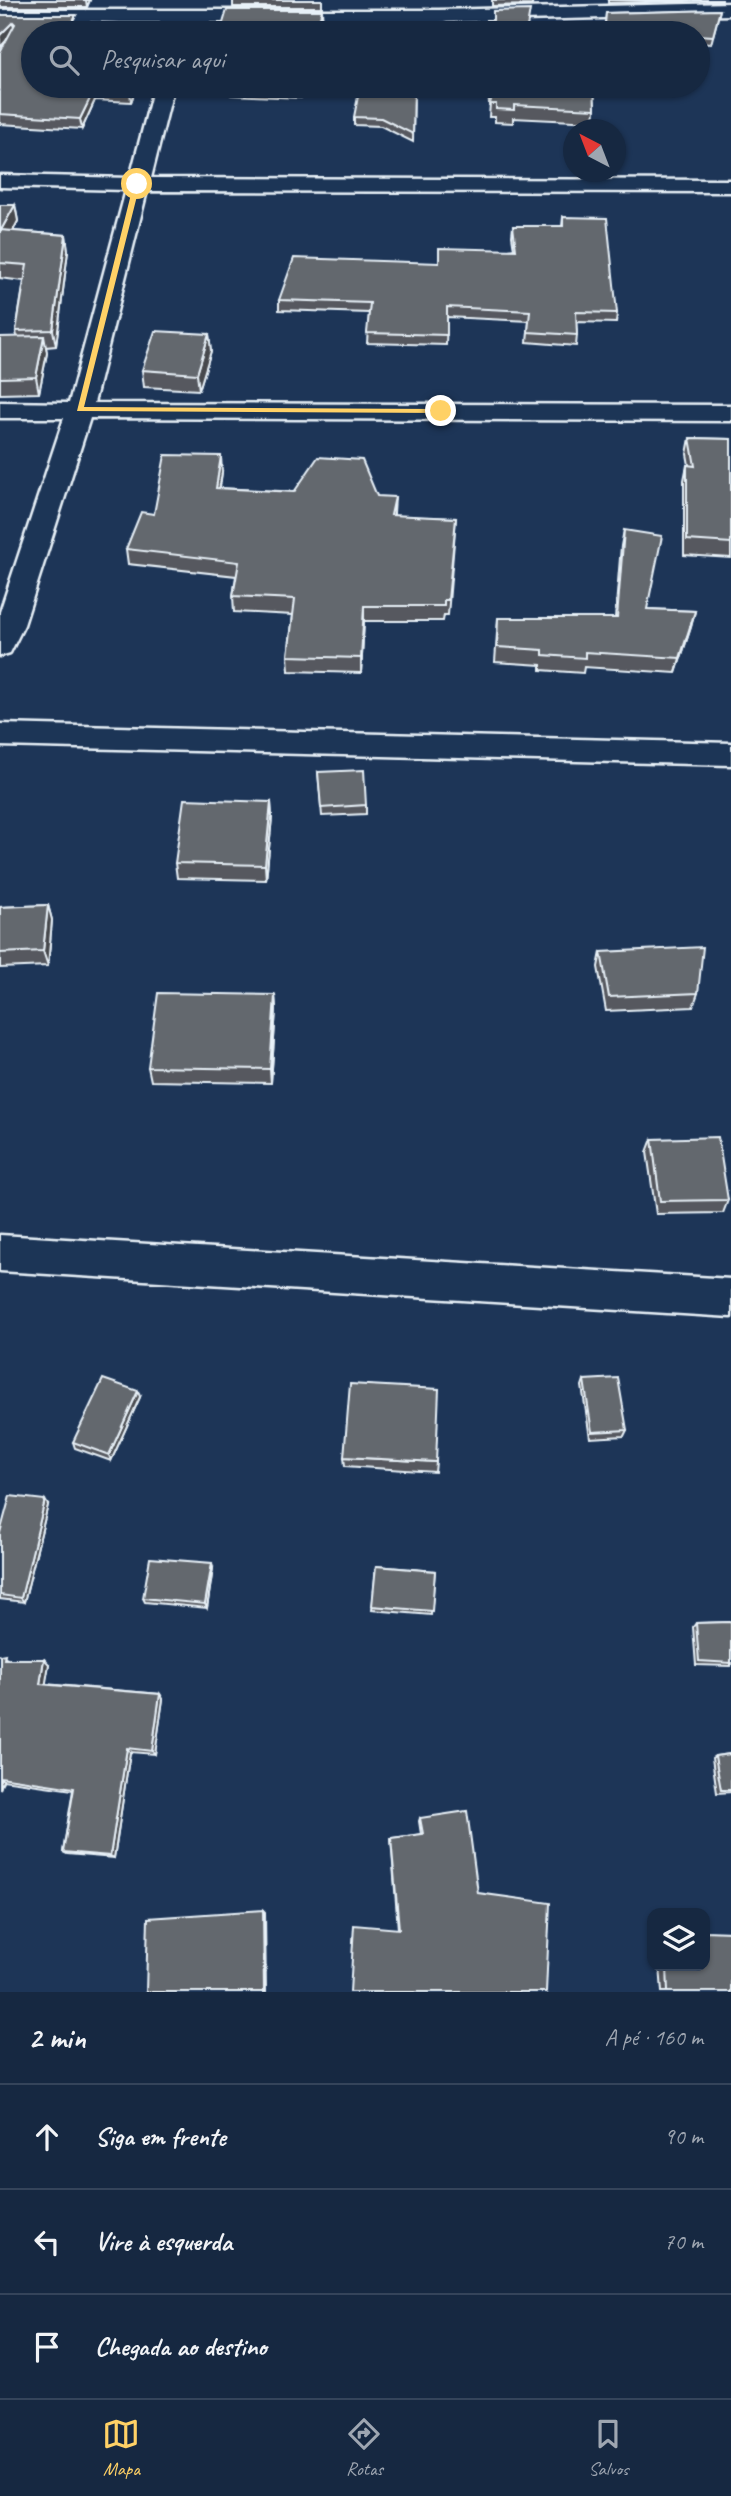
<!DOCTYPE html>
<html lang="pt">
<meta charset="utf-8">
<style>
body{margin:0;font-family:Caveat,sans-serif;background:#1f3048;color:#f1f3f6}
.controls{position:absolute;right:21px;bottom:21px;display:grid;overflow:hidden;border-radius:14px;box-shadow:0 2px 5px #0004}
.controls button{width:63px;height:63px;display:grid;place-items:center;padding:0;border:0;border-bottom:2px solid #35445a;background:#162841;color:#f1f3f6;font:35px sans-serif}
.compass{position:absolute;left:563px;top:119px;width:63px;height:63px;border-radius:50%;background:#162841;box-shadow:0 2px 5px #0004;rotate:318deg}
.stop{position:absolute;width:21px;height:21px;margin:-16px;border:5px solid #ffd166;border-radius:50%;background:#fff}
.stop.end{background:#ffd166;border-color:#fff;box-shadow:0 2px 7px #0008}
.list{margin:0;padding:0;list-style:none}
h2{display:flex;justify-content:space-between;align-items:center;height:91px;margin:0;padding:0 28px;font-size:30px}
h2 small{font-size:23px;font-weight:400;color:#9ea6b1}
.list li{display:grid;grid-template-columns:46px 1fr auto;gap:21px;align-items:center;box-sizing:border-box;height:105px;padding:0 28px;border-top:2px solid #35445a}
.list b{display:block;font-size:26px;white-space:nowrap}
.list em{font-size:23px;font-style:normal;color:#9ea6b1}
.icon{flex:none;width:38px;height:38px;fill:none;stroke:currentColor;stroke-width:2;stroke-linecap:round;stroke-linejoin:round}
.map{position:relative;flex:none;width:731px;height:1992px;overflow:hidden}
.search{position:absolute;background:#162841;box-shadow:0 2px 5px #0004;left:21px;right:21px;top:21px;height:77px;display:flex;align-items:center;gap:18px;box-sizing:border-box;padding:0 24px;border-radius:38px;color:#9ea6b1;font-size:26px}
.sheet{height:406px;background:#162841}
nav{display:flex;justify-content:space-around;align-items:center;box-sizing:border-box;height:98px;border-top:2px solid #35445a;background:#162841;font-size:19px;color:#9ea6b1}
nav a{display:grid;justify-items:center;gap:4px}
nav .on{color:#ffd166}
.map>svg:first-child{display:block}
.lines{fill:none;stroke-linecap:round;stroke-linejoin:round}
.minor-casing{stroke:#e8f1f8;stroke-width:5}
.minor{fill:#1d3557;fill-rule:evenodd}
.wall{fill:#56595f;stroke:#e8f1f8;stroke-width:2}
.shaded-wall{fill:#46484d;stroke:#e8f1f8;stroke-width:2}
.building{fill:#64676e;stroke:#e8f1f8;stroke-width:2}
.route{fill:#ffd166}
</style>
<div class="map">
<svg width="731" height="1992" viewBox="0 0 731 1992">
<rect width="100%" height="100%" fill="#1d3557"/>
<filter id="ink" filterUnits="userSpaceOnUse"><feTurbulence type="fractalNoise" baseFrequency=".0143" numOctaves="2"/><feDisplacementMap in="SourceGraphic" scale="14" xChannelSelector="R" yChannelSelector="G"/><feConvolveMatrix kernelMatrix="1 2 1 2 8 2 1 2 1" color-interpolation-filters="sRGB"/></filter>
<g filter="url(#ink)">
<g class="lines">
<g class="minor-casing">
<path id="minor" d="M731 3V15L439 22H0V10H439Z
M154 86H174L151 178 731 180V192L147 191 94 403 731 405V421L90 418 24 625 10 653 0 656V612L64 418H0V402L69 403 126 190 0 187V175L130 178Z
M0 724 731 743V765L0 746Z
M0 1235 731 1279V1317L0 1271Z"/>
</g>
<use href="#minor" class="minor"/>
</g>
<path class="wall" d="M0 0H90L87 7H0Z
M233 0H322V7H233Z
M492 0H533L532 5 492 6Z
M608 0H723L608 3Z
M720 10 711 44 698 43V33H604L606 13Z
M0 15H76L33 86H137L131 102 95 100 82 129 0 124V52L6 41 0 47Z
M231 86H304L301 98 231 95Z
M414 86 413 142 381 126 354 125V117Z
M488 86H594L595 109 594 122 513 118V123L495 122V117H489L490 103 489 104Z
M0 205H15L18 221 13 231 66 235 68 251 56 346 46 347 47 353 39 393 0 394V337H17L16 331 24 281 0 278Z
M563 217 617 313 616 323 576 322 577 335 576 346 527 342 529 321 447 317 446 345 367 343 369 313 279 310V300L439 263 514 249 512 236 513 226H562Z
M209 334 211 351 199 390 144 387 142 370Z
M690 438 731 439V558L684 555V480L687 465H689L687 454Z
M222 472 220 488 377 496 394 513V516L456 518 448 615H444L443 621H364L361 673 289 671 288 656 293 615 234 612 233 596 236 576 128 564 126 549 154 514Z
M624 530 647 609 695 611 691 627 676 673 584 667 583 673 541 670V665L495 662 498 618H615L621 546Z
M318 772 366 805V814L322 816Z
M271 802 272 817 266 880 177 878 175 863Z
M48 905 52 920 48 966 0 968V907Z
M601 952 698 993 693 1007 606 1011 598 967Z
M275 995 276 1009 271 1083 151 1081 148 1067Z
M652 1139 728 1200 723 1213 656 1214 647 1152Z
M584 1380 627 1430 624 1436 590 1438 582 1386Z
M140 1397 111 1461 75 1448 73 1442Z
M344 1457 436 1462 435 1472 345 1466Z
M48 1505 24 1602 0 1599V1533Z
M376 1566 435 1571 431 1615 372 1610Z
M213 1568 207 1608 145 1602 143 1598Z
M731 1622V1666L696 1665 693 1627 696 1623Z
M0 1655 10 1659 49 1664 45 1684 160 1694 163 1699 155 1754 130 1752 114 1858 67 1854 63 1852 73 1790 3 1780 0 1789Z
M731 1754V1792L717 1793 712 1758 715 1756Z
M420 1818 478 1893 546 1992 398 1929 391 1838 421 1834 419 1821Z
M660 1966H705L731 1992H662Z"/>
<path class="shaded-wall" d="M86 0H90L87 7Z
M322 10 323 25 320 33H315Z
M13 22 15 32 0 47V35Z
M119 23 120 33H115Z
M132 86H137L131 102 130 91Z
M300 86H304L301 98Z
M494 89 493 102 489 104V91Z
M94 90 95 100 82 129 80 119Z
M15 205 18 221 5 246 1 230Z
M66 235 68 251 56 346 53 330Z
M209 334 211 351 199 390 197 374Z
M44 336 47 353 39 393 36 377Z
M221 456 222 472 217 503 216 488Z
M395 497 394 513 391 531V515Z
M364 606V621L361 673V658Z
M695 611 691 627 676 673 680 658Z
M271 802 272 817 266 880 265 865Z
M48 905 52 920 48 966 43 951Z
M275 995 276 1009 271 1083 270 1069Z
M138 1391 140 1397 111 1461 109 1455Z
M45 1500 48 1505 24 1602 21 1598Z
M212 1563 213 1568 207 1608 205 1604Z
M44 1659 49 1664 45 1688 40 1684Z
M160 1694 163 1699 155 1754 152 1751Z
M127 1748 130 1752 114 1858 110 1856Z
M0 1778 3 1780 0 1789Z
M263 1910 265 1912 266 1992H264Z"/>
<path class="building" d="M227 10H322L315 33H220Z
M530 10 526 33H486V20H493V11Z
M720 10 713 36 698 35V33H660V29L605 25 606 13Z
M0 15H76L72 22 119 23 115 33H33V86H132L130 91 94 90 80 119 0 114V52L15 24 13 22 0 35Z
M360 86H414L413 134 381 118 354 117Z
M489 86H594L595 109 514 105V110L496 109V104H490L494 89 489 91Z
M0 205H15L1 230 66 235 53 330 16 331 27 265 0 263Z
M563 217 607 218 617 313 576 312 577 335 528 332 530 311 447 307V335L367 333 370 303 279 300 294 258 439 263V248L516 250 513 226H563Z
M155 331 209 334 197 374 142 370Z
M44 336 36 377 0 378V337Z
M690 438 731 439V543L687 540V465L695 466Z
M165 455 221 456 216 488 294 492 318 457 362 460 377 496 395 497 391 515 456 518 448 600H444V606H364L361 658 288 656 295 599 233 596 239 562 126 549 141 512 154 514Z
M624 530 662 536 647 609 695 611 680 658 585 652V658L543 655V650L497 647 498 618H617Z
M364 770 366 805 321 808 318 772Z
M184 799 271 802 265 865 175 863Z
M48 905 43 951 0 953V907Z
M703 947 698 993 609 997 601 952Z
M158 993 275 995 270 1069 148 1067Z
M718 1137 728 1200 660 1201 652 1139Z
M618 1378 627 1430 592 1432 584 1380Z
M103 1379 138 1391 109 1455 73 1442Z
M350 1384 439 1389 436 1462 344 1457Z
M10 1496 45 1500 21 1598 0 1595V1533Z
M150 1558 212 1563 205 1604 143 1598Z
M376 1566 435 1571 432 1611 372 1606Z
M731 1622V1663L699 1661 696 1623Z
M5 1654 4 1659H44L40 1684 160 1694 152 1751 127 1748 110 1856 63 1852 74 1788 0 1777V1655Z
M731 1754V1790H721L715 1756Z
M467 1811 478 1893 550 1903 546 1992H350L354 1925 399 1929 391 1838 423 1834 420 1818Z
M263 1910 264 1992H146L148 1918Z
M705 1931 731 1932V1992H668L667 1966H705Z"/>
</g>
<path class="route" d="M134 182 140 184 84 407 441 409 444 413 77 411Z"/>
</svg>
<div class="controls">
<button><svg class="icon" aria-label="layers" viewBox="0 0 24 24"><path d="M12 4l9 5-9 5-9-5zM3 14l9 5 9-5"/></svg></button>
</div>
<svg class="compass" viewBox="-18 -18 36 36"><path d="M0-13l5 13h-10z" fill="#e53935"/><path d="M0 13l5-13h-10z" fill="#9ea6b1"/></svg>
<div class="stop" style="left:137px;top:184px"></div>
<div class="stop end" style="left:441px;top:411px"></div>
<div class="search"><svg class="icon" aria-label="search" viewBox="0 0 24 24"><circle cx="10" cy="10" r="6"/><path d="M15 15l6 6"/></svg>Pesquisar aqui</div>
</div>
<section class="sheet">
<h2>2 min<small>A pé · 160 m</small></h2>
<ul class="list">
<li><svg class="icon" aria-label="ahead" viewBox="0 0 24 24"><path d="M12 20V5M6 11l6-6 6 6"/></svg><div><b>Siga em frente</b></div><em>90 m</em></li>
<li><svg class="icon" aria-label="left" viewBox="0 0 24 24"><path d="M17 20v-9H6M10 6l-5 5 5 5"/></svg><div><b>Vire à esquerda</b></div><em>70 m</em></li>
<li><svg class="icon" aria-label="arrive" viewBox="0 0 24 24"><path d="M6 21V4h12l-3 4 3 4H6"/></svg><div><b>Chegada ao destino</b></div></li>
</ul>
</section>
<nav>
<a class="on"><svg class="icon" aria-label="map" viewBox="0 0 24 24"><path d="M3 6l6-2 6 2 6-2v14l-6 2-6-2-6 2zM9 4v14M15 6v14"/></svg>Mapa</a>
<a><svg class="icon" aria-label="directions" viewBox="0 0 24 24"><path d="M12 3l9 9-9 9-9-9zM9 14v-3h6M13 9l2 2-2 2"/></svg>Rotas</a>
<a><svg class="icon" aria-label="saved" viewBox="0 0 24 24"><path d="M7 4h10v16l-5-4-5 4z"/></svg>Salvos</a>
</nav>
